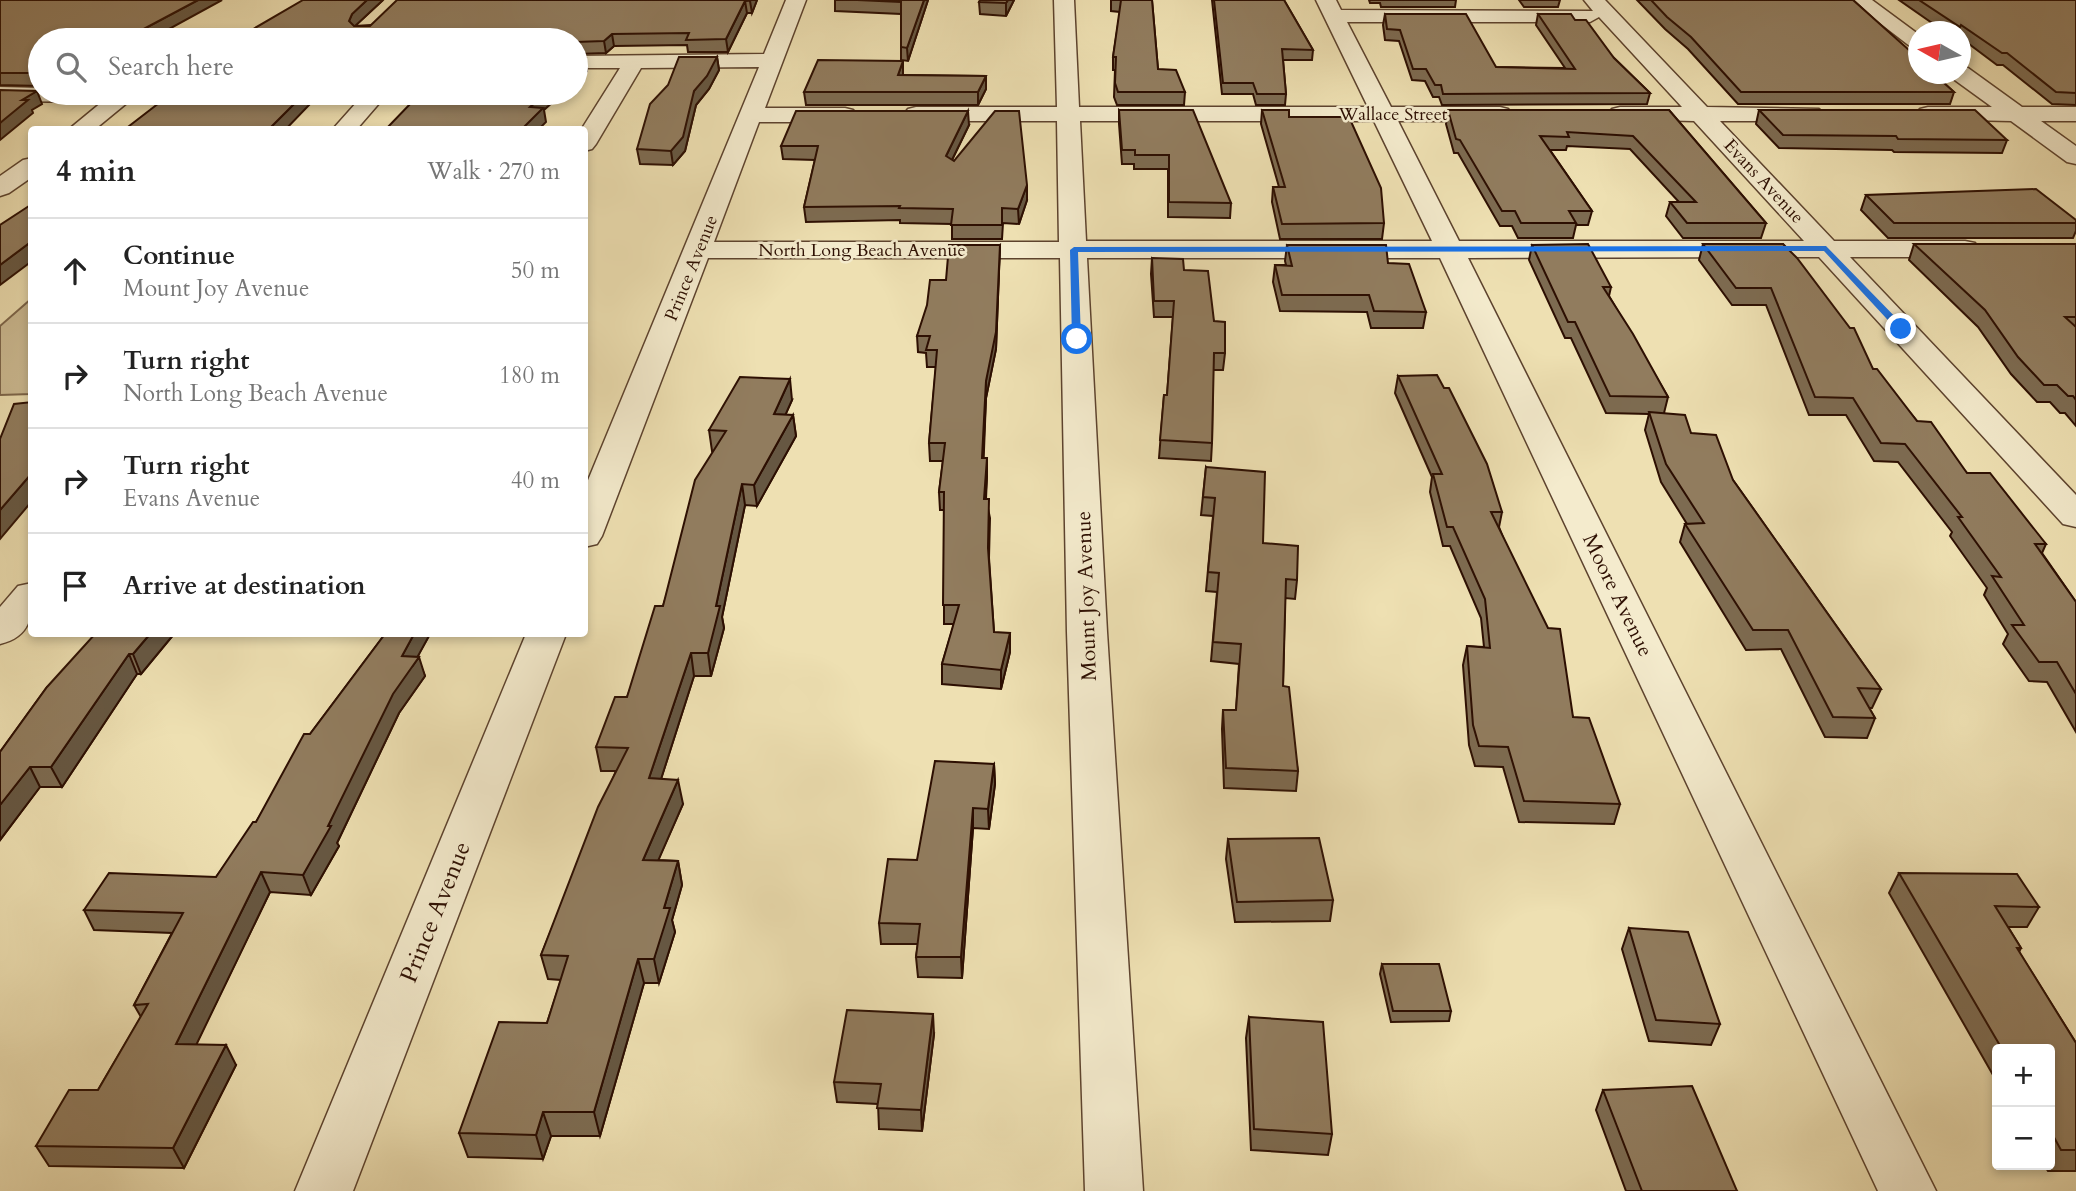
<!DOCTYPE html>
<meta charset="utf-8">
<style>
body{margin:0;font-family:Cardo,serif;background:#f6f6f6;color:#222}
.controls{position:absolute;right:21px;bottom:21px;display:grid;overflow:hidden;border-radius:7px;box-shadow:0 4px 10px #0003}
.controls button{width:63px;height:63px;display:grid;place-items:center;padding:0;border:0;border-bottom:2px solid #e0e0e0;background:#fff;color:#222;font:35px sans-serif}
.compass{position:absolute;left:1908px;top:21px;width:63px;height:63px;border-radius:50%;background:#fff;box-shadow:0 4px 10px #0003;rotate:278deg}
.stop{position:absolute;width:21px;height:21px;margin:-16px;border:5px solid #1a73e8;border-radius:50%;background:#fff}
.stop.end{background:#1a73e8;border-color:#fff;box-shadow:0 2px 7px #0008}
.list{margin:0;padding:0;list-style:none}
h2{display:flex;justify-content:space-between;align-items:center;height:91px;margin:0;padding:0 28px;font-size:30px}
h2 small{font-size:23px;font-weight:400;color:#767676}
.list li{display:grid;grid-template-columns:46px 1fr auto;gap:21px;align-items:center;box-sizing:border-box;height:105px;padding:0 28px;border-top:2px solid #e0e0e0}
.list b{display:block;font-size:26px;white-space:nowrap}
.list p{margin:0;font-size:23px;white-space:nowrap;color:#767676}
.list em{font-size:23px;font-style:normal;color:#767676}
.icon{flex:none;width:38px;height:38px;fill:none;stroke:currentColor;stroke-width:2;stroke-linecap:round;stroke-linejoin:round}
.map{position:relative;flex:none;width:2076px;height:1191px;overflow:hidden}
.search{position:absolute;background:#fff;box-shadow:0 4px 10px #0003;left:28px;top:28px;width:560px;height:77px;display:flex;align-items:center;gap:18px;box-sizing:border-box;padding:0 24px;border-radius:38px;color:#767676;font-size:26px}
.panel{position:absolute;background:#fff;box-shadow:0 4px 10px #0003;left:28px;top:126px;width:560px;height:511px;border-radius:7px}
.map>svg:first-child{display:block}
.green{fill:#cdbc94;stroke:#7d664b;stroke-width:2}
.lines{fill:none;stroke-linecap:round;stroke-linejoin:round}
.street-casing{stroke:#5d432e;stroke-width:3}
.street{fill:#f4ebcd;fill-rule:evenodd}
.wall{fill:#7d6b51;stroke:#2d0f02;stroke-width:2}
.shaded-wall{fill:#665742;stroke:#2d0f02;stroke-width:2}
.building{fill:#917c5e;stroke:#2d0f02;stroke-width:2}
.route{fill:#1a73e8}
.labels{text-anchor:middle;stroke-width:5;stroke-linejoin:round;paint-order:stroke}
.far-street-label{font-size:18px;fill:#2d0f02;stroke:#f4ebcd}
.street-label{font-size:21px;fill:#2d0f02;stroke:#f4ebcd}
.near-street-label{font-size:24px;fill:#2d0f02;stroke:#f4ebcd}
</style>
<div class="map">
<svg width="2076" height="1191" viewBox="0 0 2076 1191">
<rect width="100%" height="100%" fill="#eee0b2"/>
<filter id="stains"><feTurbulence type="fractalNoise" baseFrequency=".00286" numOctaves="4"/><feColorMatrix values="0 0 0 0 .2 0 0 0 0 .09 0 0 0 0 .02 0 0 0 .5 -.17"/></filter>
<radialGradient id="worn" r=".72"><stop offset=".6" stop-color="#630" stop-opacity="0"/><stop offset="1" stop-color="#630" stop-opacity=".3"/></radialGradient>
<path class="green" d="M31 299V394L0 395V326Z"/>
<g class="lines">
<g class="street-casing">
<path id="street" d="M786 0H806L765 108H845L853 110 857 115 853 120 845 122H759L714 242H1059L1057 121H916L908 119 904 114 908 109 916 107H1057L1054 0H1074L1079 107H1368L1316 0H1336L1341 10 1593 11 1584 0H1605L1707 107 1819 109 1823 114 1819 119 1811 121H1720L1834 241H1965L1975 243 1979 249 1975 255 1965 257H1850L2076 495V527L2063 524 1819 257 1468 258 1936 1191H1878L1440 258H1087L1107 632 1143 1191H1085L1067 632 1060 258H708L602 536 597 544 584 547V490L759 67 641 68 596 144 592 149 584 151V130H581L620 68H576V56L764 54ZM1599 17 1682 107H1620L1612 109 1608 114 1612 119 1694 121 1804 241H1459L1398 121H1500L1508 119 1512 114 1508 109 1500 107H1391L1347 22H1590ZM1080 121H1374L1432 241H1086Z
M1850 0H1872L1918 34V49L1911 47Z
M200 33 207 35 210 39 189 40 193 35Z
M1960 67 1968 68 2022 107H2076V121H2041L2076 146V164L2067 162 2011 121 1920 119 1916 114 1920 109 1928 107H1992L1952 78 1949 74H1960Z
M0 87 40 88V93H139L94 130H68L102 102 0 101Z
M365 93H388L356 130H332Z
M32 158V177L9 193 0 196V176L23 160Z
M32 583C32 612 34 636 0 644V607L18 586Z
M526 634H566L353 1191H295Z"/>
</g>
<use href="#street" class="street"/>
</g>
<path class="wall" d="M0 0 40 40V86L0 85Z
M383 0 355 26 757 0 752 13H747L728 52H688L687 45 614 46 606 53 576 54V40L236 39Z
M835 0H928L908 61 901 60V14L835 11Z
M1014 0 1006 16 980 14 979 2Z
M1111 0H1152L1158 69 1185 92 1184 105H1117L1114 97 1115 70H1113V57L1120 12 1111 11Z
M1212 0H1284L1313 50 1312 60H1283L1286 94 1285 105H1256L1253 94H1222Z
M1369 0H1456L1455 7H1381L1380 3H1370Z
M1519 0H1560L1558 7H1524Z
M1637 0H1853L1954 92 1950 104H1738L1688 49 1665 29Z
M1899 0H2076V105L2052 104 2003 65H1997L1961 38V32H1945Z
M1385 14 1496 67 1565 68 1536 25 1538 14 1575 20 1650 93 1647 104 1442 105 1439 97H1433L1425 81 1412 80 1399 41 1385 40 1383 25Z
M717 57 719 70 709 89 696 105 685 151 673 165 640 164 637 149Z
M903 75 986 76V89L978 105H806L804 92Z
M1119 110 1231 203 1230 218 1168 217V169H1134V164H1122L1119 124Z
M1262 110 1289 117 1384 223 1382 239H1280L1272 202 1273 187H1279L1261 124Z
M1448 110H1669L1766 223 1761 238H1683L1666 216 1670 202H1679L1630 149 1567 146 1566 150H1550L1592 211 1588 225H1576L1573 238H1518L1512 226H1500L1458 153H1454L1446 124Z
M1759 110 2007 140 2002 153 1894 152 1892 150 1779 148 1756 124Z
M969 125 952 160 1027 200 1019 224 1003 223 1002 239H952V224L900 223V220L806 222 804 207 815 160 783 159 781 146Z
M1866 195 2076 220V231L2073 238H1888L1861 210Z
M1703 244H1783L1873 369 1917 421 1967 473 2046 544 2042 553 2076 602V732L2047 682 2029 681 2003 644 2008 634 1984 595 1987 588 1950 536 1952 532 1898 462 1874 461 1846 415H1809L1766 305H1732L1699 260Z
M1914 244H2076V426L2065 413H2060L2050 402H2037L2011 374 1978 327 1909 260Z
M1000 245 996 349 986 398 983 458H987V476L986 499 990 518 989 558 994 632 1010 652 1001 689 942 684V664L954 624H944V510H940L939 492 943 461H930L929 443 936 367H927L926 353 918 352 917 336 946 280Z
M1287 245 1388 263 1426 312 1423 328H1371L1367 312 1280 311 1273 282 1275 265H1286L1285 261Z
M1532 245 1611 287 1609 296 1668 397 1664 413 1691 433 1733 480 1881 689 1872 708H1869L1875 718 1867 738 1825 737 1781 649 1746 650 1680 542 1685 524H1687L1661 482 1645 430 1649 414 1606 413 1571 338H1565L1529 260Z
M1152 258 1184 270 1214 321 1225 353 1223 370H1213L1212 443 1211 461 1159 458 1164 395H1167L1173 317H1154L1151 274Z
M1398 376 1502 512 1499 527 1573 717 1620 804 1614 824 1519 822 1503 767 1475 766 1469 745 1463 665 1467 646 1484 647 1481 618 1450 546H1443L1430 492 1432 477 1395 393Z
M792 400 785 415H793L796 436 757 506 745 505 722 617 724 628 711 676H694L661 779 683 804 658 860 678 861 682 885 672 920 675 932 659 983H644L600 1136H551L543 1159 468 1157 459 1133 547 1023 561 980 548 979 541 955 616 771H601L596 747 627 697 663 606 713 451H712L709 430Z
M1206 467 1263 543 1297 580 1295 599 1285 598 1283 686 1298 771 1296 791 1224 788 1222 729 1223 710H1236L1239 664 1211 661 1217 592 1206 591 1213 516 1201 515Z
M174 634 141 674H137L62 787H40L0 840V752L47 687Z
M385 634H430L417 657 425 676 399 713 337 843 339 846 311 895 270 892 196 1044 236 1065 184 1168 49 1166 36 1146 98 1090 141 1017 134 1005 172 933 94 930 84 910 216 877 256 822 310 734Z
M994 764 995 784 989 829 973 828 962 978 918 977 916 957 918 944H881L879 923 917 860Z
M1228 839 1333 900 1330 921 1235 922 1226 859Z
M1899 873 2039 907 2027 927H2008L2021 948 2019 952 2076 1043V1171H2048L2044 1165H2050V1049H1997V1082L1889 893Z
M1629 928 1720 1024 1711 1045 1649 1041 1622 949Z
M1382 964 1451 1011 1449 1021 1391 1022 1380 974Z
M1249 1017 1332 1134 1328 1155 1251 1150 1246 1038Z
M934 1034 922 1131 879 1129 878 1104 837 1102 834 1082Z
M1603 1090 1737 1191H1626L1596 1110Z"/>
<path class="shaded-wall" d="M198 0H222L149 40H123Z
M367 0H383L355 26 352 34 349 21 352 14Z
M751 0H757L752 13 750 1Z
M924 0H928L908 61 907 48Z
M1008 0H1014L1006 16V3Z
M745 1 747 13 728 52 726 39Z
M612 34 614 46 606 53 604 41Z
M717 57 719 70 709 89 696 105 685 151 673 165 671 151 694 91Z
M585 58 587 71 576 81V66Z
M903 61V74L899 88 898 75Z
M986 76V89L978 105V92Z
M37 91 42 104 32 110 33 113 0 140V123L22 100Z
M305 93H310L312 102 285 130H268Z
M546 93H563L544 110 546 122 538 130H521L530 107Z
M968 111 969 125 947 170 946 156Z
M1027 185V200L1019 224 1018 209Z
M32 241V261L0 285V265Z
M1000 245 996 349 986 398 983 476 982 458 986 381Z
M790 379 792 400 777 434 774 414Z
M793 415 796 436 757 506 754 485Z
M987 458V476L984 518V499Z
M32 473V501L0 539V510Z
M742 484 745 505 722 617 724 628 711 676 708 653 716 606Z
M1010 633V652L1001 689V670Z
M150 634H174L141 674 133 654Z
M414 634H430L412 667 419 657 425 676 399 713 337 843 339 846 311 895 303 875 328 826 402 656Z
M691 653 694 676 654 801 649 778Z
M129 654 137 674 62 787 51 767Z
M994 764 995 784 989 829 988 809Z
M30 767 40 787 0 840V805Z
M678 780 683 804 648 884 643 860Z
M973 808V828L962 978 961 957Z
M678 861 682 885 672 920 675 932 659 983 654 959 664 908Z
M261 872 270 892 187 1064 176 1044Z
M638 959 644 983 600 1136 594 1112Z
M933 1014 934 1034 922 1131 921 1110Z
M226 1045 236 1065 184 1168 173 1148Z
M543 1112 551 1136 543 1159 536 1135Z"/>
<path class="building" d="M0 0H198L123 40H40V78H38L35 73H0Z
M303 0H367L352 14 349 21 354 26H370L397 0H751L745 1 726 39 686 40 689 33 612 34 604 41 576 42V40H455L456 39 373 35 236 39Z
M857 0H924L907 48 901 47V2Z
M980 0H1008L1006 3 979 2Z
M1121 0H1152L1158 69 1176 70 1185 92H1118L1115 83 1116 57H1113Z
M1214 0H1284L1313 50 1282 49 1286 94H1257L1253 83H1223Z
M1651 0H1853L1919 59V74H1934L1954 92H1741L1691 37 1667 17Z
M1919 0H2076V93L2056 92 2007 53H2002L1961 25 1960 27Z
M1385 14H1466L1496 67 1575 69 1538 14H1571L1575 20H1586L1614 58 1650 93 1443 94 1441 85H1435L1426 69H1413L1400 30 1387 29Z
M576 57 585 58 576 66Z
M679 57H717L707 76 694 91 683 137 671 151 637 149 650 104 668 85Z
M818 60 903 61 898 75 986 76 978 92H804Z
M0 90 37 91 22 100H28L0 123Z
M172 93H305L268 130H124Z
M414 93H546L530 107 543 108 521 130H385L413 101H407Z
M1119 110H1193L1231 203 1169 202V155H1135V150H1122Z
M1262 110H1289V117H1349L1381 188 1384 223 1282 224 1273 187H1285Z
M1448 110H1669L1766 223H1687L1670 202H1696L1633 136 1567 132 1569 137 1540 136 1592 211H1569L1576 223H1521L1515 211H1502L1460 140 1456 139Z
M1759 110H1975L2007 140 1898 139 1896 136 1783 135Z
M796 111H968L946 156 954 161 995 111H1019L1027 185 1018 209 1002 208V225H951L953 209 899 208 900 206 804 207 818 146H781Z
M2036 189 2076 220V223H1894L1866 195Z
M32 204V241L0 265V225Z
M1588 244 1611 287H1603L1633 334 1668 397 1610 396 1575 322H1568L1532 245Z
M1703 244H1783L1797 258 1850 328H1854L1873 369H1877L1917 421 1931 422 1967 473H1990L2046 544H2035L2076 602V694L2057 662H2039L2012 625H2024L1992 576 2001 577 1958 517H1962L1905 444 1881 443 1853 398 1815 397 1771 288H1736Z
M1914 244H2076V317H2065L2076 327V400L2073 396H2068L2057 385H2044L2018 357 1985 310Z
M949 245H1000L996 332 986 381 982 458H987L984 499H989L988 548 994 632 1010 633 1001 670 942 664 959 605H943L944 492H939L945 443H929L937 350H926L930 336H917L927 305 930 280H946Z
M1287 245H1386L1388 263 1409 264 1426 312 1374 311 1369 295H1282L1275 265 1292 266Z
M1152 258 1183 259 1184 270 1208 271 1214 321 1225 322V353H1214L1212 443 1160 440 1164 395H1167L1174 301H1154Z
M1437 375 1444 388H1449L1487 464 1502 512H1491L1548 628 1560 629 1573 717 1589 718 1620 804 1524 801 1508 747 1479 746 1473 725 1467 646 1490 648 1485 599 1453 527H1447L1433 474H1442L1398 376Z
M740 377 790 379 774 414 793 415 754 485 742 484 716 606H720L708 653H691L649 778 678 780 643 860 678 861 664 908H670L654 959H638L594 1112H543L536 1135 459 1133 499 1022 547 1023 568 956 541 955 598 807 628 748 596 747 615 697H627L655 606H663L695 480 726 431 709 430Z
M32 402V473L0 510V439L14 404Z
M1649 412 1685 415 1691 433 1716 435 1733 480 1881 689 1858 688 1875 718 1833 717 1788 630H1753L1685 524 1704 523 1666 464Z
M1206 467 1265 472 1263 543 1298 546 1297 580 1286 579 1283 686 1289 687 1298 771 1226 768 1223 710H1236L1241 644 1213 642 1219 573 1208 572 1215 498 1203 497Z
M95 634H150L133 654H129L51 767H30L0 805V752L47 687Z
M385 634H414L402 656 419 657 393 694 328 826H331L303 875 261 872 176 1044 226 1045 173 1148 36 1146 69 1090H98L148 1004 134 1005 183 913 84 910 109 873 216 877 253 822H256L304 734H310Z
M935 761 994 764 988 809 973 808 961 957H916L920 924 879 923 888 859 917 860Z
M1319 838 1333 900 1237 902 1228 839Z
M1899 873 2017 874 2039 907 1995 906 2021 948H2017L2076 1043V1150H2061L2050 1130V1049H2002Z
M1629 928 1688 932 1720 1024 1656 1020Z
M1382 964H1439L1451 1011H1393Z
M847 1010 933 1014 921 1110 877 1108 881 1084 834 1082Z
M1249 1017 1323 1022 1332 1134 1254 1129Z
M1692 1086 1737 1191H1642L1603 1090Z"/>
<path class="route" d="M1826 246 1905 327V331H1898L1824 251 1078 252 1081 339 1077 342 1072 339 1070 250 1074 247Z"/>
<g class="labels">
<g class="far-street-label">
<text x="1393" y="120">Wallace Street</text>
<text transform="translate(1764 181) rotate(47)" y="6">Evans Avenue</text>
<text x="862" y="256">North Long Beach Avenue</text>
<text transform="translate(691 268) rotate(-68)" y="6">Prince Avenue</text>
</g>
<g class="street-label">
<text transform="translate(1618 595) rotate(64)" y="7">Moore Avenue</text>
<text transform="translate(1086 596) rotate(-92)" y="7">Mount Joy Avenue</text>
</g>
<g class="near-street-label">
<text transform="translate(435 912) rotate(-68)" y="8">Prince Avenue</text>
</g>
</g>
<rect width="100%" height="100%" filter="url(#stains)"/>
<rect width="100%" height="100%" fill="url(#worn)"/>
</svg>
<div class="controls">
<button>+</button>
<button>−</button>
</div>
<svg class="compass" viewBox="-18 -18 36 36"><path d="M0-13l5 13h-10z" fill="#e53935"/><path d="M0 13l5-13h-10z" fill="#767676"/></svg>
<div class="stop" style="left:1077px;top:339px"></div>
<div class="stop end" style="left:1901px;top:329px"></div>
<div class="search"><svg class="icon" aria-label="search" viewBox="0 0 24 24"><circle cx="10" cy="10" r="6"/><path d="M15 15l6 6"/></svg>Search here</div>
<section class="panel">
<h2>4 min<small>Walk · 270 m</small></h2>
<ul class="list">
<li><svg class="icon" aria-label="ahead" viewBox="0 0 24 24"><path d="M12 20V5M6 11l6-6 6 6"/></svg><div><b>Continue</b><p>Mount Joy Avenue</p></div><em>50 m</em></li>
<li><svg class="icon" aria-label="right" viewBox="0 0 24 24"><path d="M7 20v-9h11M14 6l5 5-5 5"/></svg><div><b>Turn right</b><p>North Long Beach Avenue</p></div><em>180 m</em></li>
<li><svg class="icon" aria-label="right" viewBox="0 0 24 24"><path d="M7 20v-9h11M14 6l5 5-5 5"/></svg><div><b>Turn right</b><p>Evans Avenue</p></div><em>40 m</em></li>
<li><svg class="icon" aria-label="arrive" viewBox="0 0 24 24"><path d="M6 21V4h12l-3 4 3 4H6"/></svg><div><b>Arrive at destination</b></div></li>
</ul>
</section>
</div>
